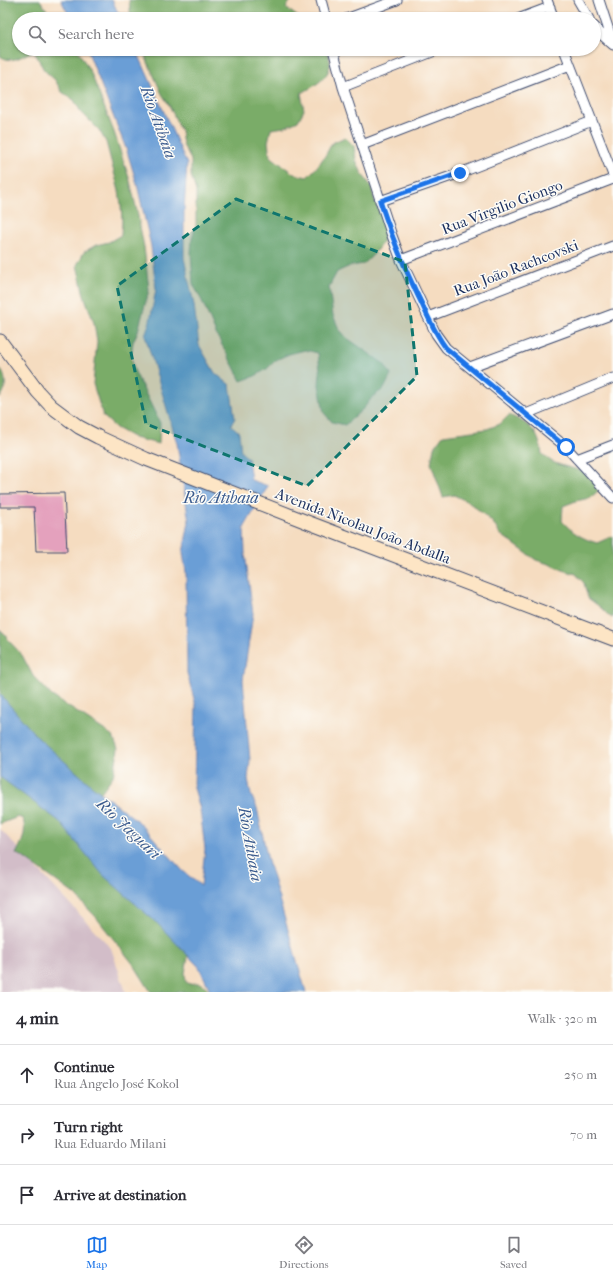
<!DOCTYPE html>
<meta charset="utf-8">
<style>
body{margin:0;font-family:"IM FELL French Canon",serif;background:#f7f7f7;color:#2b2b33}
.stop{position:absolute;width:12px;height:12px;margin:-9px;border:3px solid #1a73e8;border-radius:50%;background:#fff}
.stop.end{background:#1a73e8;border-color:#fff;box-shadow:0 1px 4px #0008}
.list{margin:0;padding:0;list-style:none}
h2{display:flex;justify-content:space-between;align-items:center;height:52px;margin:0;padding:0 16px;font-size:17px}
h2 small{font-size:13px;font-weight:400;color:#7c7c81}
.list li{display:grid;grid-template-columns:26px 1fr auto;gap:12px;align-items:center;box-sizing:border-box;height:60px;padding:0 16px;border-top:1px solid #e1e1e2}
.list b{display:block;font-size:15px;white-space:nowrap}
.list p{margin:0;font-size:13px;white-space:nowrap;color:#7c7c81}
.list em{font-size:13px;font-style:normal;color:#7c7c81}
.icon{flex:none;width:22px;height:22px;fill:none;stroke:currentColor;stroke-width:2;stroke-linecap:round;stroke-linejoin:round}
.map{position:relative;flex:none;width:613px;height:992px;overflow:hidden}
.search{position:absolute;background:#fff;box-shadow:0 1px 3px #0004;left:12px;right:12px;top:12px;height:44px;display:flex;align-items:center;gap:10px;box-sizing:border-box;padding:0 14px;border-radius:22px;color:#7c7c81;font-size:15px}
.sheet{height:232px;background:#fff}
nav{display:flex;justify-content:space-around;align-items:center;box-sizing:border-box;height:56px;border-top:1px solid #e1e1e2;background:#fff;font-size:11px;color:#7c7c81}
nav a{display:grid;justify-items:center;gap:2px}
nav .on{color:#1a73e8}
.map>svg:first-child{display:block}
.industrial{fill:#d2bdc8}
.forest{fill:#7aac68;stroke:#4a6e63}
.water{fill:#6a9ed6;stroke:#42669a}
.building{fill:#e4a1bd}
.lines{fill:none;stroke-linecap:round;stroke-linejoin:round}
.minor-casing{stroke:#3c496d;stroke-width:11}
.secondary-casing{stroke:#3c496d;stroke-width:15}
.minor{stroke:#fff;stroke-width:9}
.secondary{stroke:#fde5c5;stroke-width:13}
.route{stroke:#1a73e8;stroke-width:5}
.marked{fill:#0f766e;fill-opacity:0.2;stroke:#0f766e;stroke-width:3;stroke-dasharray:8 5;stroke-linejoin:round}
.labels{text-anchor:middle;stroke-width:3;stroke-linejoin:round;paint-order:stroke}
.street-label{font-size:15px;fill:#1b2f5e;stroke:#fdfcf7}
.water-label{font-size:16px;font-style:italic;fill:#3b5b8e;stroke:#fdfcf7}
</style>
<div class="map">
<svg width="613" height="992" viewBox="0 0 613 992">
<rect width="100%" height="100%" fill="#fdfcf7"/>
<filter id="ink" filterUnits="userSpaceOnUse"><feTurbulence type="fractalNoise" baseFrequency=".025" numOctaves="2"/><feDisplacementMap in="SourceGraphic" scale="8" xChannelSelector="R" yChannelSelector="G"/><feConvolveMatrix kernelMatrix="1 2 1 2 8 2 1 2 1" color-interpolation-filters="sRGB"/></filter>
<filter id="wash" filterUnits="userSpaceOnUse"><feTurbulence type="fractalNoise" baseFrequency=".012" numOctaves="4" result="noise"/><feDisplacementMap in="SourceGraphic" scale="16" xChannelSelector="R" yChannelSelector="G"/><feGaussianBlur stdDeviation="0.9" result="paint"/><feColorMatrix in="noise" values="0 0 0 0 0 0 0 0 0 0 0 0 0 0 0 0 0 1.4 0 .05"/><feComposite in="paint" operator="in"/></filter>
<g filter="url(#wash)">
<rect width="100%" height="100%" fill="#f5dcc0"/>
<path class="industrial" d="M0 829 111 948 126 992H0Z"/>
<path class="forest" d="M0 0H40L53 19H19V49H77L91 73 114 132 130 181 137 211 144 247 149 290 138 331 133 342 131 357 134 370 160 423 159 444 134 438 116 428 103 416 93 384 97 341 94 323 84 295 77 265 84 252 96 245 109 242 121 235 122 221 121 205 119 191 106 142 99 130 81 112 74 100 62 92 55 80 44 70 34 51C22 55 13 65 0 56Z
M129 0H291L286 8 301 19H131Z
M142 49H326C327 53 331 60 330 65 329 78 312 88 301 93L304 110 298 121 285 127 271 129 268 142 270 156 294 174 307 177 316 168 325 156 332 143 345 137 354 146 356 160 362 174 371 186 375 202 383 216 385 230 382 243 373 255 364 264 350 266 337 272 329 287 333 315 339 329 347 338 384 364 391 375 384 389 373 396 364 408 345 425 332 422 324 413 319 385 320 371 318 353 305 350 289 354 276 360 267 369 255 376 241 381 234 367 217 336 202 301 193 284 191 253 192 238 196 225V191L191 176V160L183 145 181 131 169 105 162 94Z
M0 368C7 378 7 389 0 398Z
M509 415C531 425 538 430 542 454 546 457 551 462 555 463 578 472 584 465 599 490L590 498 576 501 563 506 562 521C573 533 581 538 597 543L613 536V618L609 616 600 607 588 598 584 583 576 574 563 570 549 564 536 560 500 534 493 523 480 511 468 502 454 495 443 497 431 463 434 447 443 435 487 429 500 424Z
M0 629 10 642 22 655 33 676 52 696 113 736 118 749 116 763 113 776 96 799 0 698Z
M0 745 187 944 188 957 185 973 186 982 189 984C201 982 203 982 210 992H151L134 965 95 916 74 894 20 855 16 854C22 842 27 833 23 819L18 817 0 824Z"/>
<path class="water" d="M61 0H112L121 19H71Z
M87 49H136L187 164 184 210V258L194 305 199 345 215 373 230 385 235 418 231 425 239 432 241 452 248 458 251 480 268 486 244 528 245 553 253 614 243 680 250 760 248 779 251 795 257 808 268 861 306 992H211L199 967 158 924 103 875 59 821 0 777V694L37 737 92 786 139 822 183 871 201 886 205 849 200 809 194 788 196 706 187 673 186 572 183 553 189 522 177 443 145 335 150 321 156 289 151 246 137 184 127 151Z"/>
<g id="blocks">
<path class="building" d="M64 493 67 551H36L34 507H0V494Z"/>
</g>
</g>
<g filter="url(#ink)">
<use href="#blocks" fill-opacity="0" stroke="#3c496d" stroke-width="1"/>
<g class="lines">
<g class="minor-casing">
<path id="minor" d="M321 0 326 19
M547 0 554 19
M578 0 589 19
M599 0 613 43
M346 19 397 0
M518 19 550 7
M594 26 604 37 613 45
M333 49 343 87 391 233 401 260 436 334 446 348 566 447 613 498
M564 49 613 175
M343 87 440 49
M362 145 570 65
M380 201 460 173 592 121
M401 260 613 179
M428 317 613 246
M470 367 613 314
M526 414 613 378
M577 459 613 445"/>
</g>
<g class="secondary-casing">
<path id="secondary" d="M0 341 38 392 51 406 79 427 98 437 146 459 307 522 613 639"/>
</g>
<use href="#minor" class="minor"/>
<use href="#secondary" class="secondary"/>
</g>
</g>
<g class="lines" filter="url(#ink)">
<path class="route" d="M460 173 380 201C391 234 403 265 418 296 427 314 434 332 446 348L566 447"/>
</g>
<path class="marked" d="M236 199 405 262 417 376 307 486 146 424 117 286Z"/>
<g class="labels">
<g class="street-label">
<text transform="translate(502 207) rotate(-21)" y="5">Rua Virgilio Giongo</text>
<text transform="translate(516 268) rotate(-21)" y="5">Rua João Rachcovski</text>
<text transform="translate(363 526) rotate(21)" y="5">Avenida Nicolau João Abdalla</text>
</g>
<g class="water-label">
<text transform="translate(159 122) rotate(70)" y="6">Rio Atibaia</text>
<text x="221" y="503">Rio Atibaia</text>
<text transform="translate(129 828) rotate(43)" y="6">Rio Jaguari</text>
<text transform="translate(251 844) rotate(80)" y="6">Rio Atibaia</text>
</g>
</g>
</svg>
<div class="stop" style="left:566px;top:447px"></div>
<div class="stop end" style="left:460px;top:173px"></div>
<div class="search"><svg class="icon" aria-label="search" viewBox="0 0 24 24"><circle cx="10" cy="10" r="6"/><path d="M15 15l6 6"/></svg>Search here</div>
</div>
<section class="sheet">
<h2>4 min<small>Walk · 320 m</small></h2>
<ul class="list">
<li><svg class="icon" aria-label="ahead" viewBox="0 0 24 24"><path d="M12 20V5M6 11l6-6 6 6"/></svg><div><b>Continue</b><p>Rua Angelo José Kokol</p></div><em>250 m</em></li>
<li><svg class="icon" aria-label="right" viewBox="0 0 24 24"><path d="M7 20v-9h11M14 6l5 5-5 5"/></svg><div><b>Turn right</b><p>Rua Eduardo Milani</p></div><em>70 m</em></li>
<li><svg class="icon" aria-label="arrive" viewBox="0 0 24 24"><path d="M6 21V4h12l-3 4 3 4H6"/></svg><div><b>Arrive at destination</b></div></li>
</ul>
</section>
<nav>
<a class="on"><svg class="icon" aria-label="map" viewBox="0 0 24 24"><path d="M3 6l6-2 6 2 6-2v14l-6 2-6-2-6 2zM9 4v14M15 6v14"/></svg>Map</a>
<a><svg class="icon" aria-label="directions" viewBox="0 0 24 24"><path d="M12 3l9 9-9 9-9-9zM9 14v-3h6M13 9l2 2-2 2"/></svg>Directions</a>
<a><svg class="icon" aria-label="saved" viewBox="0 0 24 24"><path d="M7 4h10v16l-5-4-5 4z"/></svg>Saved</a>
</nav>
